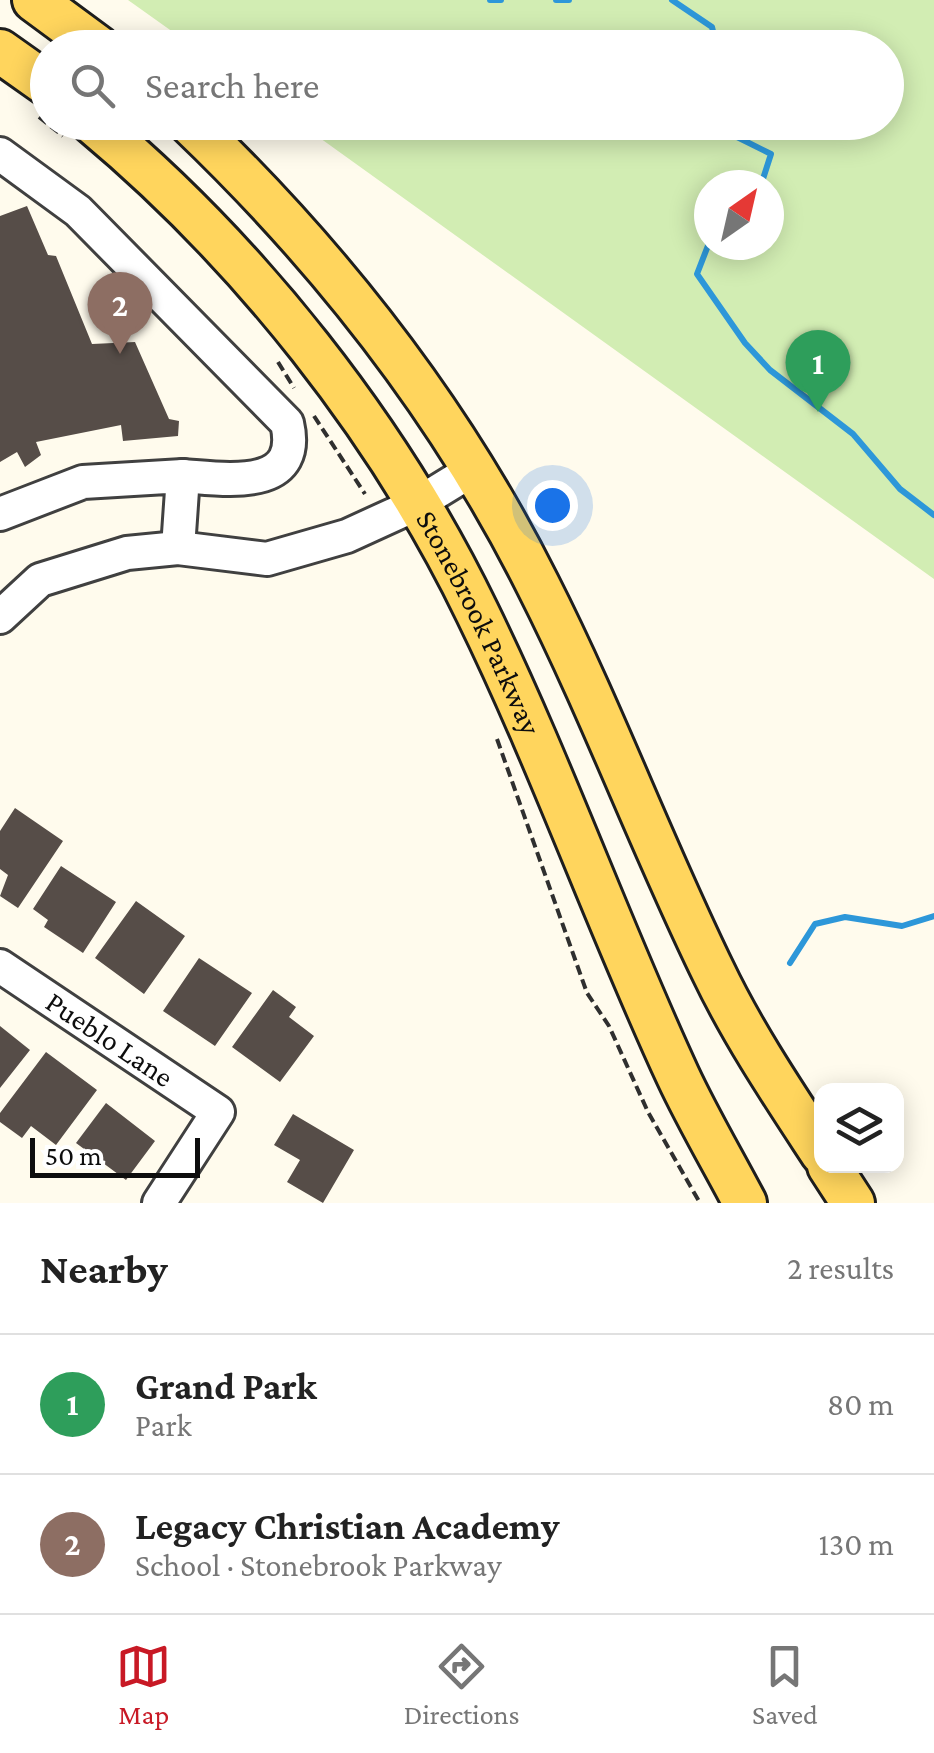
<!DOCTYPE html>
<meta charset="utf-8">
<style>
body{margin:0;font-family:"Crimson Pro",serif;background:#f2f2f2;color:#222}
.controls{position:absolute;right:30px;bottom:30px;display:grid;overflow:hidden;border-radius:20px;box-shadow:0 5px 25px #0003}
.controls button{width:90px;height:90px;display:grid;place-items:center;padding:0;border:0;border-bottom:2px solid #e0e0e0;background:#fff;color:#222;font:50px sans-serif}
.compass{position:absolute;left:694px;top:170px;width:90px;height:90px;border-radius:50%;background:#fff;box-shadow:0 5px 25px #0003;rotate:34deg}
.scale{position:absolute;left:30px;bottom:25px;width:170px;box-sizing:border-box;padding-left:10px;border:5px solid #0d0d0d;border-top:0;font-size:28px;line-height:35px;white-space:nowrap;color:#0d0d0d;-webkit-text-stroke:8px #fff;paint-order:stroke}
.you{position:absolute;left:552px;top:505px;width:35px;height:35px;margin:-25px;border:8px solid #fff;border-radius:50%;background:#1a73e8;box-shadow:0 0 0 15px #1a73e833}
.badge{display:grid;place-items:center;width:65px;height:65px;border-radius:50%;background:#c81925;color:#fff;font-size:32px;font-weight:700}
.pin{position:absolute;translate:-50% -82px;filter:drop-shadow(0 2px 5px #0008)}
.pin::after{content:'';position:absolute;top:52px;width:35px;height:30px;background:inherit;clip-path:polygon(0 0,100% 0,50% 100%)}
.list{margin:0;padding:0;list-style:none}
h2{display:flex;justify-content:space-between;align-items:center;height:130px;margin:0;padding:0 40px;font-size:42px}
h2 small{font-size:32px;font-weight:400;color:#767676}
.list li{display:grid;grid-template-columns:65px 1fr auto;gap:30px;align-items:center;box-sizing:border-box;height:140px;padding:0 40px;border-top:2px solid #e0e0e0}
.list b{display:block;font-size:38px;white-space:nowrap}
.list p{margin:0;font-size:32px;white-space:nowrap;color:#767676}
.list em{font-size:32px;font-style:normal;color:#767676}
.icon{flex:none;width:55px;height:55px;fill:none;stroke:currentColor;stroke-width:2;stroke-linecap:round;stroke-linejoin:round}
.map{position:relative;flex:none;width:934px;height:1203px;overflow:hidden}
.search{position:absolute;background:#fff;box-shadow:0 5px 25px #0003;left:30px;right:30px;top:30px;height:110px;display:flex;align-items:center;gap:25px;box-sizing:border-box;padding:0 35px;border-radius:55px;color:#767676;font-size:38px}
.sheet{height:410px;background:#fff}
nav{display:flex;justify-content:space-around;align-items:center;box-sizing:border-box;height:140px;border-top:2px solid #e0e0e0;background:#fff;font-size:28px;color:#767676}
nav a{display:grid;justify-items:center;gap:5px}
nav .on{color:#c81925}
.map>svg:first-child{display:block}
.green{fill:#d2edb3;fill-rule:evenodd}
.lines{fill:none;stroke-linecap:round;stroke-linejoin:round}
.stream{stroke:#2d97d9;stroke-width:6}
.building{fill:#564d48}
.minor-casing{stroke:#404040;stroke-width:38}
.major-casing{stroke:#1e1e1e;stroke-width:48}
.path{stroke:#2f2f2f;stroke-width:4;stroke-dasharray:10 5;stroke-linecap:butt}
.minor{stroke:#fff;stroke-width:32}
.major{stroke:#ffd55d;stroke-width:42}
.labels{text-anchor:middle;stroke-width:10;stroke-linejoin:round;paint-order:stroke}
.street-label{font-size:30px;fill:#0d0d0d;stroke:#fff}
</style>
<div class="map">
<svg width="934" height="1203" viewBox="0 0 934 1203">
<rect width="100%" height="100%" fill="#fffbed"/>
<path class="green" d="M128 0H934V579L299 123 886 122V48L194 47ZM709 185H769V245H709Z"/>
<g class="lines">
<path class="stream" d="M490 0H501
M556 0H569
M672 0 712 27 717 48
M730 122 733 135 771 154 761 185
M709 243 697 274 745 343 770 370 853 434 900 489 934 515
M790 963 815 924 845 917 902 926 934 916"/>
</g>
<path class="building" d="M27 206 48 255 56 256 92 344 135 342 169 419 179 421 178 436 123 441 121 425 36 442 41 455 25 467 17 452 0 462V216Z
M15 808 63 841 18 908 0 896 8 875 0 869V831Z
M61 866 116 902 83 953 44 927 48 920 33 909Z
M136 901 185 936 144 994 95 958Z
M199 958 252 993 215 1046 163 1011Z
M273 990 296 1007 289 1017 314 1036 280 1082 232 1047Z
M0 1026 30 1050 0 1088Z
M46 1052 97 1090 56 1145 31 1126 22 1138 0 1122V1113Z
M106 1103 155 1141 126 1180 76 1143Z
M293 1114 354 1150 323 1203 287 1182 300 1160 274 1145Z"/>
<g class="lines">
<g class="minor-casing">
<g id="minor">
<path d="M0 154 78 211 287 423C303 492 226 479 183 476"/>
<path d="M0 514 83 482 183 476 178 548"/>
<path d="M0 617 40 580 127 553 178 548 267 559 347 536 417 504 474 469"/>
<path id="s1" d="M0 966 218 1112 159 1203"/>
</g>
</g>
<g class="major-casing">
<g id="major">
<path d="M34 0 99 48"/>
<path d="M0 51 48 85"/>
<path id="s2" d="M92 122C249 253 388 428 477 612 551 763 607 923 678 1076 698 1119 723 1161 745 1203"/>
<path d="M189 122C330 257 451 411 538 585 602 711 651 844 713 971 743 1034 784 1095 822 1153"/>
<path d="M829 1166 853 1203"/>
</g>
</g>
<path class="path" d="M39 117 63 136
M278 362 294 388
M314 416 365 494
M497 739 587 993 609 1026 648 1112 700 1203"/>
<use href="#minor" class="minor"/>
<use href="#major" class="major"/>
</g>
<g class="labels">
<g class="street-label">
<text dy="10" stroke="none"><textPath href="#s2" startOffset="638">Stonebrook Parkway</textPath></text>
<text dy="10" stroke="none"><textPath href="#s1" startOffset="132">Pueblo Lane</textPath></text>
</g>
</g>
</svg>
<div class="controls">
<button><svg class="icon" aria-label="layers" viewBox="0 0 24 24"><path d="M12 4l9 5-9 5-9-5zM3 14l9 5 9-5"/></svg></button>
</div>
<svg class="compass" viewBox="-18 -18 36 36"><path d="M0-13l5 13h-10z" fill="#e53935"/><path d="M0 13l5-13h-10z" fill="#767676"/></svg>
<div class="scale">50 m</div>
<div class="you"></div>
<div class="pin badge" style="left:818px;top:412px;background:#2e9e5b">1</div>
<div class="pin badge" style="left:120px;top:354px;background:#8d6e63">2</div>
<div class="search"><svg class="icon" aria-label="search" viewBox="0 0 24 24"><circle cx="10" cy="10" r="6"/><path d="M15 15l6 6"/></svg>Search here</div>
</div>
<section class="sheet">
<h2>Nearby<small>2 results</small></h2>
<ul class="list">
<li><span class="badge" style="background:#2e9e5b">1</span><div><b>Grand Park</b><p>Park</p></div><em>80 m</em></li>
<li><span class="badge" style="background:#8d6e63">2</span><div><b>Legacy Christian Academy</b><p>School · Stonebrook Parkway</p></div><em>130 m</em></li>
</ul>
</section>
<nav>
<a class="on"><svg class="icon" aria-label="map" viewBox="0 0 24 24"><path d="M3 6l6-2 6 2 6-2v14l-6 2-6-2-6 2zM9 4v14M15 6v14"/></svg>Map</a>
<a><svg class="icon" aria-label="directions" viewBox="0 0 24 24"><path d="M12 3l9 9-9 9-9-9zM9 14v-3h6M13 9l2 2-2 2"/></svg>Directions</a>
<a><svg class="icon" aria-label="saved" viewBox="0 0 24 24"><path d="M7 4h10v16l-5-4-5 4z"/></svg>Saved</a>
</nav>
